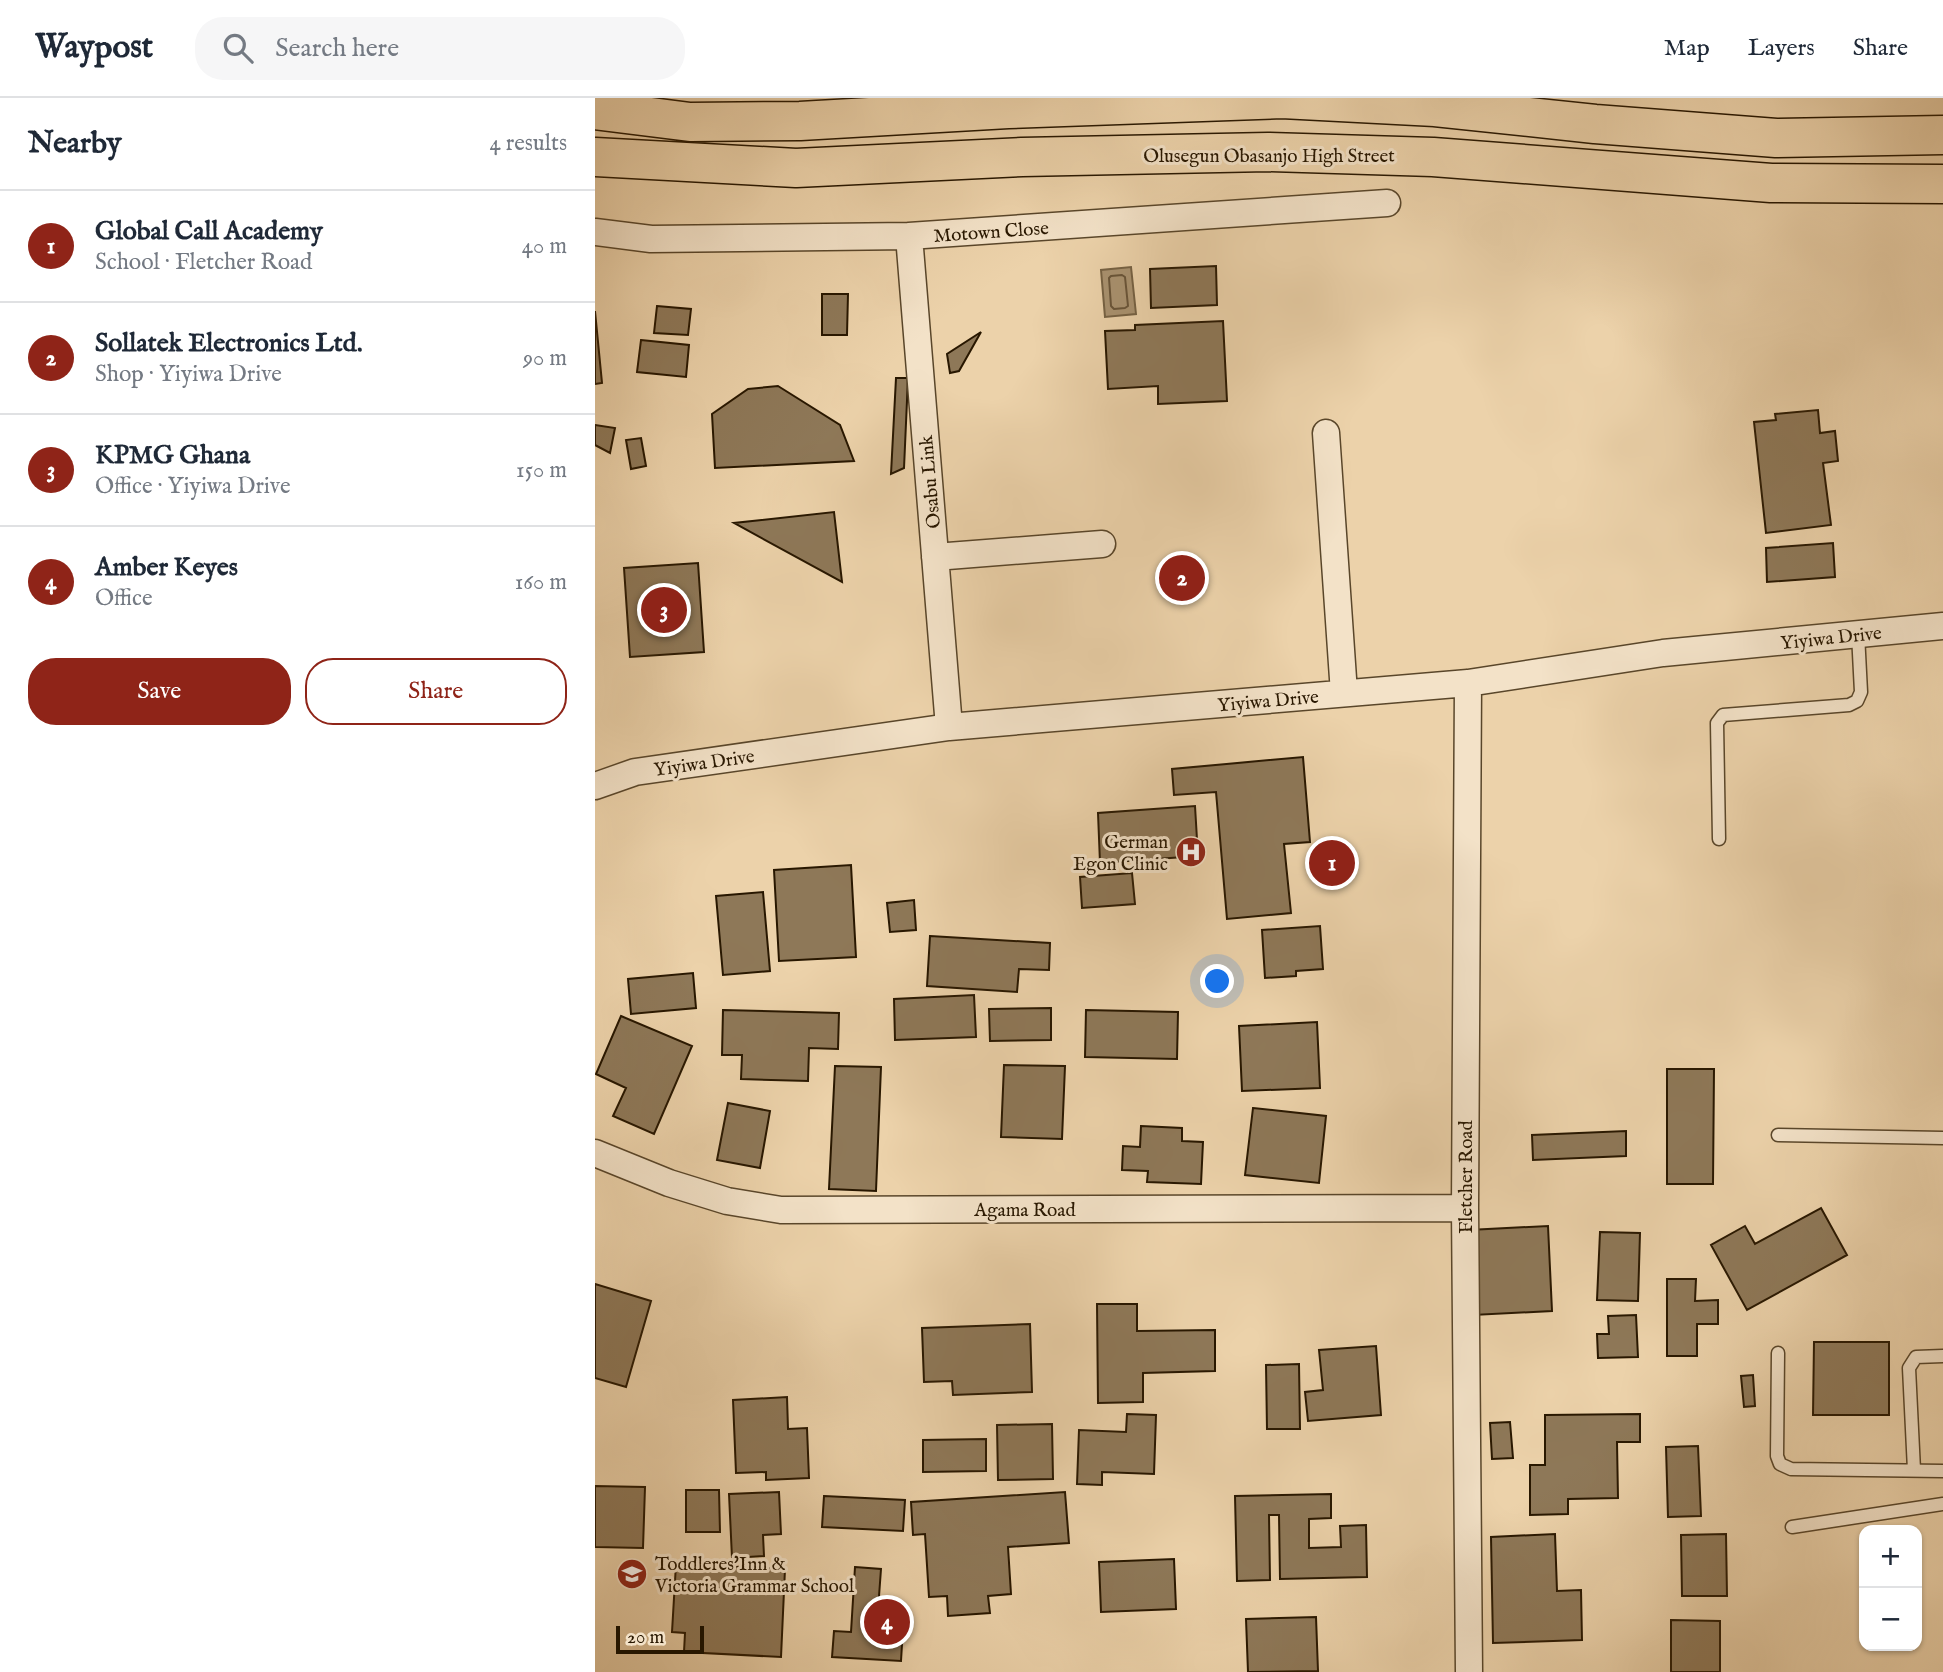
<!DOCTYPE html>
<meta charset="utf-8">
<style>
body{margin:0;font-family:"IM FELL English",serif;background:#f6f6f7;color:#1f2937}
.controls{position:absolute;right:21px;bottom:21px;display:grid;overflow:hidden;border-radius:14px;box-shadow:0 2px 5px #0004}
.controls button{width:63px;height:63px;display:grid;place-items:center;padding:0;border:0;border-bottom:2px solid #e0e1e3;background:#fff;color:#1f2937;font:35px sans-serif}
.scale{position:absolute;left:21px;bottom:18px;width:88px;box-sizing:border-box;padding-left:7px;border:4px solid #281700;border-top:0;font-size:19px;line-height:24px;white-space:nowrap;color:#281700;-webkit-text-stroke:5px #f3e2c8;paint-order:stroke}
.you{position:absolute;left:623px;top:884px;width:24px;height:24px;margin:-18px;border:5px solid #fff;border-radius:50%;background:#1a73e8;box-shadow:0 0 0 10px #1a73e833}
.badge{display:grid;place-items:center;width:46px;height:46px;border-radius:50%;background:#8f2418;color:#fff;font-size:23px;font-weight:700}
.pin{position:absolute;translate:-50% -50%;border:4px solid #fff;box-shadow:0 2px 7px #0006}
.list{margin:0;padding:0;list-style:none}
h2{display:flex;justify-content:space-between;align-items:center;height:91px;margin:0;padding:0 28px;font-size:30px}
h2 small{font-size:23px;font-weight:400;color:#747a83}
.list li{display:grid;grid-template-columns:46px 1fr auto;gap:21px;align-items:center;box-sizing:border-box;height:112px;padding:0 28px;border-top:2px solid #e0e1e3}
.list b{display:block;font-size:26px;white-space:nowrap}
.list p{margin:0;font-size:23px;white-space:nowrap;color:#747a83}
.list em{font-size:23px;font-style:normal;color:#747a83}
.actions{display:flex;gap:14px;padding:21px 28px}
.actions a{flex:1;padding:16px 0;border:2px solid #8f2418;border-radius:28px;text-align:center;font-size:24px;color:#8f2418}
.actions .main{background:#8f2418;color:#fff}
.icon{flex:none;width:38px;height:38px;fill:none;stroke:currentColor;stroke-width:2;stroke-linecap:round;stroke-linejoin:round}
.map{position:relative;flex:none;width:1348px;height:1574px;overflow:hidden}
header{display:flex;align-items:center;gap:42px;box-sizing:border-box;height:98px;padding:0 35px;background:#fff;border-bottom:2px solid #e0e1e3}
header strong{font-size:33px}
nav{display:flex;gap:38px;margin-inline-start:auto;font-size:24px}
.search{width:490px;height:63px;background:#f6f6f7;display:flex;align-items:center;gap:18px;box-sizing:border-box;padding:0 24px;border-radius:28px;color:#747a83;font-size:26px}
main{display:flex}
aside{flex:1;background:#fff}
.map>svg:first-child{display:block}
.water{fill:#a99270;stroke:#756143;stroke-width:2}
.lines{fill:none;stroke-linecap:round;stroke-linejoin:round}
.shore{stroke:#685438;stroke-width:2}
.building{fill:#8e7858;stroke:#281700;stroke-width:2}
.lane-casing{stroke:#59462a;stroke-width:15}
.street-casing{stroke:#59462a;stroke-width:29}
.primary-casing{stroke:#281700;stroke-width:41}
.lane{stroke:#f3e2c8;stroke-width:12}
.street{stroke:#f3e2c8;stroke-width:26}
.primary{stroke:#ecd2aa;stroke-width:38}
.labels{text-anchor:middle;stroke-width:6;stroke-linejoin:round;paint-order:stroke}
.street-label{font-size:19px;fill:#281700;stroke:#f3e2c8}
.poi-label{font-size:19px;fill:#281700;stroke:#f3e2c8;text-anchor:end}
</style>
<header>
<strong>Waypost</strong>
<div class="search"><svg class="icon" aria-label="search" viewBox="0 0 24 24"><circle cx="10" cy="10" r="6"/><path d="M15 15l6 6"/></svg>Search here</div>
<nav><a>Map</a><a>Layers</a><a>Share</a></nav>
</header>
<main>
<aside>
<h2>Nearby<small>4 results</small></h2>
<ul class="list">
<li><span class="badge">1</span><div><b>Global Call Academy</b><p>School · Fletcher Road</p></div><em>40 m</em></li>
<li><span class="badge">2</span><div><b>Sollatek Electronics Ltd.</b><p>Shop · Yiyiwa Drive</p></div><em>90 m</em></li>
<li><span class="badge">3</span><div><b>KPMG Ghana</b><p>Office · Yiyiwa Drive</p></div><em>150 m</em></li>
<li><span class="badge">4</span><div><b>Amber Keyes</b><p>Office</p></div><em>160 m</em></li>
</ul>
<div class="actions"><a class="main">Save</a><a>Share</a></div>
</aside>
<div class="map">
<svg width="1348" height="1574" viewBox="0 0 1348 1574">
<rect width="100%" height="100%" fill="#ecd2aa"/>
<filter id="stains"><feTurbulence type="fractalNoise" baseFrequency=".00286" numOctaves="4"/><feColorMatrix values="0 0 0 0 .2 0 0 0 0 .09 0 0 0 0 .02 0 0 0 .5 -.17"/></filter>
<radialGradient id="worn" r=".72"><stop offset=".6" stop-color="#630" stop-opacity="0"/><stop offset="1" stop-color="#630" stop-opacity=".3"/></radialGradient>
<path class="water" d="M536 169 541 216 510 219 506 172Z"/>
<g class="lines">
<path class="shore" d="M527 177 530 179 533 208 530 210 519 211 516 208 514 180 516 178Z"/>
</g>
<path class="building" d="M621 168 622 207 556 210 555 171Z
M227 196H253L252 237H227Z
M62 208 96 211 93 237 59 235Z
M0 213 7 285 0 286Z
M628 223 632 303 563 306V288L513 291 510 233 540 232V227Z
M386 234 364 273 355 275 352 256Z
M46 242 94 247 91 279 42 274Z
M301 280H313L309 370 296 376Z
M183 288 245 327 259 363 120 370 117 316 153 291Z
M1223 312 1225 335 1240 333 1243 363 1228 365 1236 427 1171 435 1159 324 1181 322 1180 316Z
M0 327 20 330 15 355 0 347Z
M46 340 51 368 36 371 31 342Z
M239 414 247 484 139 425Z
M1238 445 1240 479 1172 484 1171 450Z
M103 465 109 554 35 559 29 470Z
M708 659 715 744 689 746 696 815 632 821 621 694 579 697 577 671Z
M600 708 603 758 505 765 503 715Z
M256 767 261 859 184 863 179 772Z
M537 775 540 806 487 810 485 779Z
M168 794 175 873 128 877 121 798Z
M319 802 321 832 295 834 292 805Z
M725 828 728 871 701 873V878L670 880 667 832Z
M335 838 455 845 454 872 424 871 422 894 332 888Z
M98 875 101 910 36 916 33 881Z
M379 897 381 939 300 942 299 901Z
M456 910V942L395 943 394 911Z
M128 912 244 915 243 951 214 950 213 983 146 981 147 957H127Z
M491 912 583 914 582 961 490 959Z
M26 918 97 948 59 1036 18 1018 31 990 1 976Z
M722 924 725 990 647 993 644 928Z
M409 967 470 968 467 1041 406 1039Z
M240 968 286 969 281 1093 234 1091Z
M1072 971H1119L1118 1086H1072Z
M133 1005 175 1013 165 1070 122 1062Z
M658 1010 731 1018 724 1085 650 1077Z
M546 1028 587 1030V1043L608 1044 606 1086 552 1084 553 1073 527 1072 528 1048 545 1049Z
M1031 1033V1058L938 1062 937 1037Z
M1226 1110 1252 1157 1152 1212 1116 1147 1150 1128 1160 1146Z
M953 1128 957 1213 878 1217 874 1132Z
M1005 1134 1045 1135 1043 1203 1002 1202Z
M1072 1181H1101L1100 1203 1123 1202V1226H1102V1258H1072Z
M0 1186 56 1203 31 1289 0 1280Z
M502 1206H542V1233L620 1232V1273L548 1275V1304L503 1305Z
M1041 1217 1043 1259 1003 1260 1002 1236H1014L1013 1218Z
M435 1226 437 1294 358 1297 357 1283 329 1284 327 1230Z
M1219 1244H1294V1317H1218Z
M781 1248 786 1317 713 1323 710 1294 728 1292 724 1252Z
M704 1266 705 1331H672L671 1267Z
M1158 1277 1160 1308 1149 1309 1146 1278Z
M192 1299 193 1331 212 1330 214 1380 171 1382V1374L141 1375 138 1302Z
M532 1316 561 1317 559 1376 507 1374V1387L482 1386 484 1332 531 1334Z
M1045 1316V1344H1022L1023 1400 973 1401V1416L935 1417V1367H950V1317Z
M915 1324 918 1360 897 1361 895 1325Z
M457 1326 458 1381 403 1382 402 1327Z
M391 1341V1373L328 1374V1342Z
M1103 1348 1106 1418 1073 1419 1071 1349Z
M0 1388 50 1389 48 1450 0 1449Z
M91 1392H124L125 1434H91Z
M184 1394 186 1436 168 1437 169 1458 137 1460 134 1396Z
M470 1394 474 1445 413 1449 416 1496 393 1498 395 1515 353 1518 352 1498 334 1499 330 1436 318 1437 316 1404Z
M736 1396V1420L714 1421V1450L746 1449 745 1428 771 1427 772 1479 685 1481 684 1417H674L675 1482 642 1483 640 1398Z
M229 1398 310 1402 308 1433 227 1429Z
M960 1436 962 1493 986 1492 987 1542 898 1545 896 1439Z
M1131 1436 1132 1498H1087L1086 1437Z
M579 1461 581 1511 506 1514 504 1464Z
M81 1466 190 1471 186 1559 89 1554 90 1535 77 1534Z
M260 1469 286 1471 283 1512 309 1513 306 1563 237 1559 239 1533 256 1534Z
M721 1519 723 1573 653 1574 651 1521Z
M1076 1522 1125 1523V1574H1076Z"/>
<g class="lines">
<g class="lane-casing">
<path id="lane" d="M1124 741 1122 625 1128 617 1254 607 1262 603 1266 594 1263 536
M1183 1037 1348 1040
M1183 1255 1182 1358 1185 1366 1196 1371 1348 1373
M1319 1372 1314 1270 1321 1259 1348 1258
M1197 1429 1348 1406"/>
</g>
<g class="street-casing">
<path id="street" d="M0 134 56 141 314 138 792 105
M314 138 354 629
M731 335 749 595
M340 459 507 446
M873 585 870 1110 874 1574
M0 688 40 674 354 629 873 585 1068 555 1348 528
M0 1055 74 1085 132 1103 186 1112 870 1110"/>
</g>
<g class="primary-casing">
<path id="primary" d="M0 12 95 24 205 23 413 11 687 1 840 9 1000 26 1181 40 1348 37
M0 59 201 70 427 59 673 54 838 59 1176 85 1348 86"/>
</g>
<use href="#lane" class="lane"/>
<use href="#street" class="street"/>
<use href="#primary" class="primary"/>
</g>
<defs>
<g id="hospital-disc" transform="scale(1.575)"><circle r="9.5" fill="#8f2418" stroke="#f3e2c8"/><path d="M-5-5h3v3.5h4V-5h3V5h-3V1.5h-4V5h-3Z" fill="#fff"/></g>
<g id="school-disc" transform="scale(1.575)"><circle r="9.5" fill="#8f2418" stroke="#f3e2c8"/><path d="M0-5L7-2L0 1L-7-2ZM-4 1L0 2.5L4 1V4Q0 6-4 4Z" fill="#fff"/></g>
</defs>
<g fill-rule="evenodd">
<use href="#hospital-disc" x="596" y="754"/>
<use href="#school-disc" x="37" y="1476"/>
</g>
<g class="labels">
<g class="street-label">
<text x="674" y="64">Olusegun Obasanjo High Street</text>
<text transform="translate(396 133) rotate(-4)" y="7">Motown Close</text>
<text transform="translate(334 384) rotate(-95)" y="7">Osabu Link</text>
<text transform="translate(1236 539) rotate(-6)" y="7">Yiyiwa Drive</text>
<text transform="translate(673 602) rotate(-5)" y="7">Yiyiwa Drive</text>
<text transform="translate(109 664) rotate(-8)" y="7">Yiyiwa Drive</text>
<text transform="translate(870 1079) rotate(-90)" y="7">Fletcher Road</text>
<text x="430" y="1118">Agama Road</text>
</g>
<g class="poi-label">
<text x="573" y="750">German<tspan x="573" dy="22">Egon Clinic</tspan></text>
<text x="60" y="1472" text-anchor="start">Toddleres'Inn &amp;<tspan x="60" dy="22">Victoria Grammar School</tspan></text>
</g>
</g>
<rect width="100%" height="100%" filter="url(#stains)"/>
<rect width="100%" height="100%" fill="url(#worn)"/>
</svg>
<div class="controls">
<button>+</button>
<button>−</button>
</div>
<div class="scale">20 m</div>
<div class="you"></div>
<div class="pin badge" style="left:737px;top:765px">1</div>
<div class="pin badge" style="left:587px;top:480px">2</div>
<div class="pin badge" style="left:69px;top:512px">3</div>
<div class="pin badge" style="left:292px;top:1524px">4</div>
</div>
</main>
